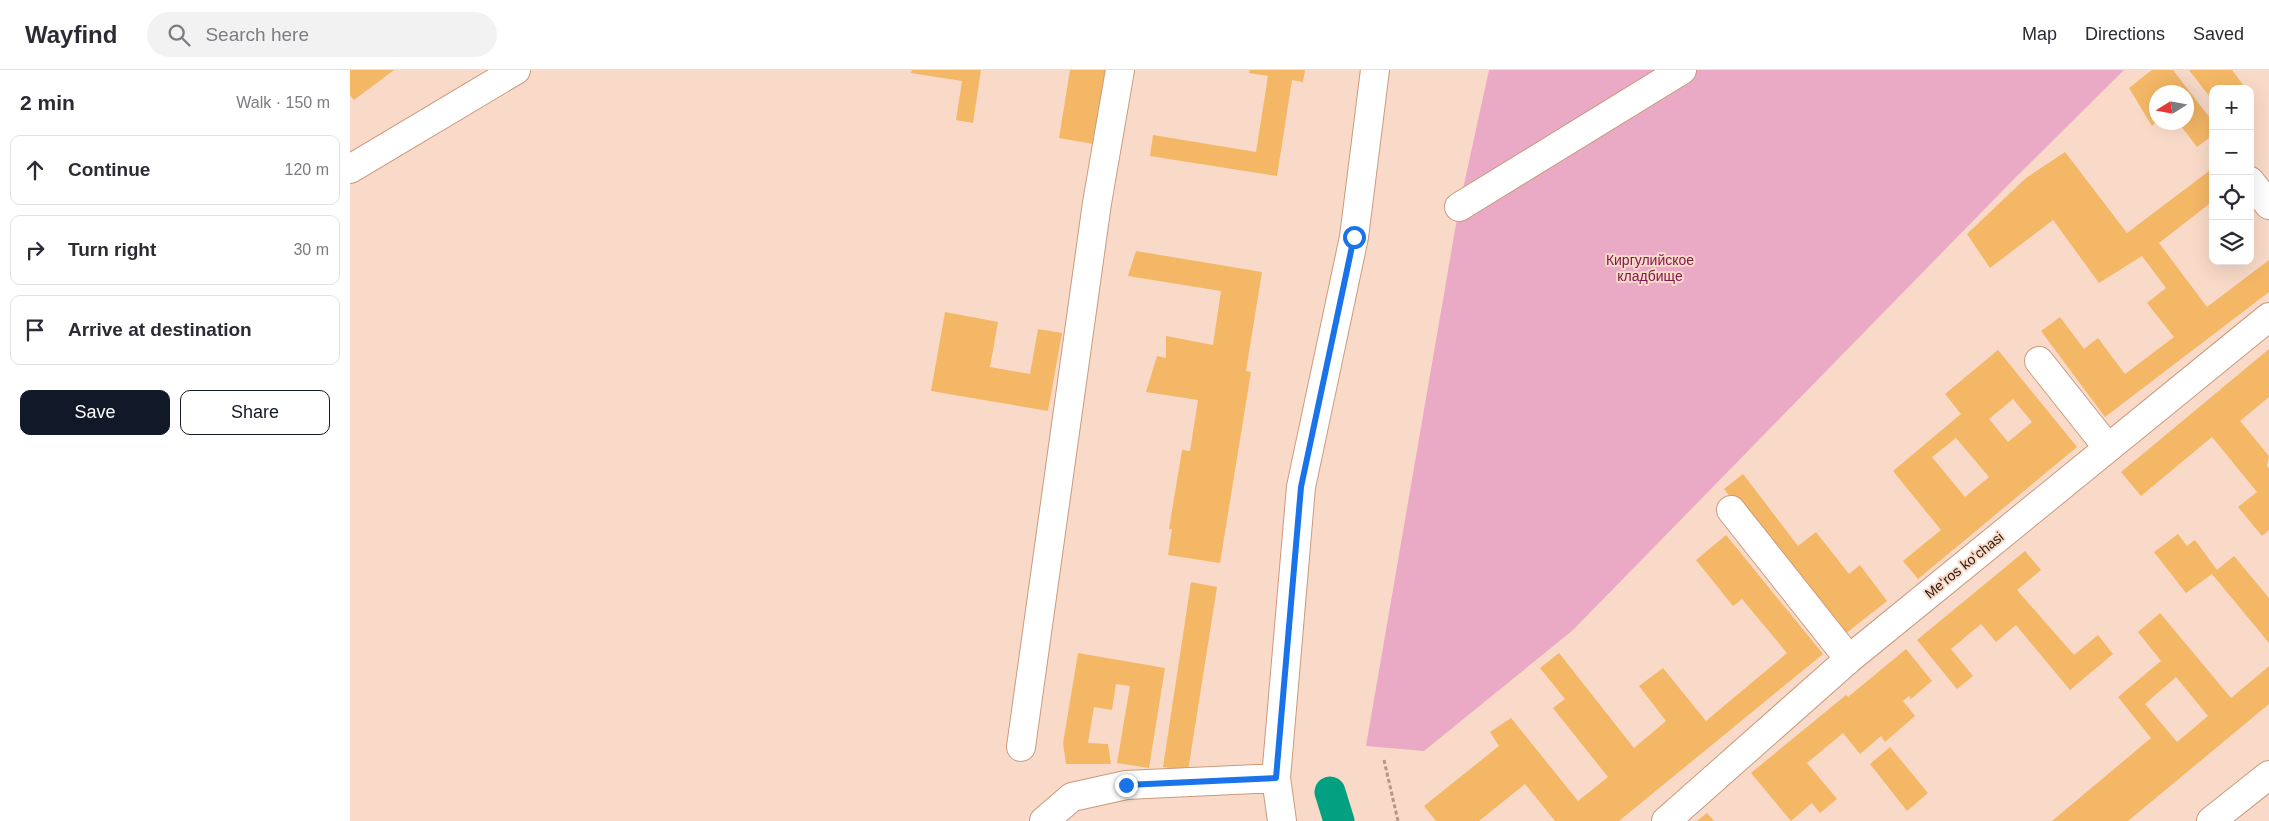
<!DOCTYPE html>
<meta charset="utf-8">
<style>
body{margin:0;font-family:Arial,sans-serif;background:#f2f2f3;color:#2b2b33}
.controls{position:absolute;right:15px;top:15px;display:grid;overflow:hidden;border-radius:10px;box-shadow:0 5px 20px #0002}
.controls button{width:45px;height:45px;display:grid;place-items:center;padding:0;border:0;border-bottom:1px solid #e1e1e2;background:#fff;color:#2b2b33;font:25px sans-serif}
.compass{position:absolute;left:1799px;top:15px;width:45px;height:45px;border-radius:50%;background:#fff;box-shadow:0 5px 20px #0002;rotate:259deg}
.stop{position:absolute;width:15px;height:15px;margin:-11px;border:4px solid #1a73e8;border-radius:50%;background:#fff}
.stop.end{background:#1a73e8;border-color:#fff;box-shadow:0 1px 5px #0008}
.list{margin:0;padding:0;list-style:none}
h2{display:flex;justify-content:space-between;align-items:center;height:65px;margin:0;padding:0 20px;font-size:21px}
h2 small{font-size:16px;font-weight:400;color:#7c7c81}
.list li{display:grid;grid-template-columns:32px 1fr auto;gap:15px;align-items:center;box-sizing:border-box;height:70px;margin:0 10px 10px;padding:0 10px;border:1px solid #e1e1e2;border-radius:10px}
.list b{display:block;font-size:19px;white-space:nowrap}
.list em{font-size:16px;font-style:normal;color:#7c7c81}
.actions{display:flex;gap:10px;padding:15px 20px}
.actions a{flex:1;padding:11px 0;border:1px solid #111827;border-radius:10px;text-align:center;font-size:18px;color:#111827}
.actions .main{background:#111827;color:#fff}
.icon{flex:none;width:28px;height:28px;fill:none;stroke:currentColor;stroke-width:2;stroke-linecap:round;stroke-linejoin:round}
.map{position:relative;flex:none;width:1919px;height:751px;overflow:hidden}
header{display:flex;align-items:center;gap:30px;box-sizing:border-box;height:70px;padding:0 25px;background:#fff;border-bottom:1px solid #e1e1e2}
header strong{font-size:24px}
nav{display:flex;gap:28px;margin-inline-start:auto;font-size:18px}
.search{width:350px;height:45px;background:#f2f2f3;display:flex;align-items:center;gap:12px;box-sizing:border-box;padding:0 18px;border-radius:28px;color:#7c7c81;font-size:19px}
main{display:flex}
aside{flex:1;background:#fff}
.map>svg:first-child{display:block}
.green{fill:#eaaac5}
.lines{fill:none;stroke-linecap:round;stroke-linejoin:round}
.canal{stroke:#03a081;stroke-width:31}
.building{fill:#f4b766;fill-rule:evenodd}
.minor-casing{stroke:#ca9a7d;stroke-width:30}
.path{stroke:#b39889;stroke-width:3;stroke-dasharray:4 2.5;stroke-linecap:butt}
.minor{stroke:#fff;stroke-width:28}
.route{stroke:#1a73e8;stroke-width:6}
.labels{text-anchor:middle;stroke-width:4;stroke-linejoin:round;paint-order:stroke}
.park-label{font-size:14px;fill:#821652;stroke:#f9dac8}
.street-label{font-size:14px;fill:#2a180d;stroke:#f9dac8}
</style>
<header>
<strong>Wayfind</strong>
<div class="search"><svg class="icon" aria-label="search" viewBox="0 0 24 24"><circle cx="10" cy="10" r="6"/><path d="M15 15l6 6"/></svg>Search here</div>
<nav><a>Map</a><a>Directions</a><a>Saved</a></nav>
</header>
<main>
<aside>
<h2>2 min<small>Walk · 150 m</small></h2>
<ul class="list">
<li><svg class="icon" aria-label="ahead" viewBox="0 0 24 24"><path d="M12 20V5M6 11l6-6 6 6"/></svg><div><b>Continue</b></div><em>120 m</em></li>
<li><svg class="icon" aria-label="right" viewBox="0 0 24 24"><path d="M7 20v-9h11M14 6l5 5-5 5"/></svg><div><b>Turn right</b></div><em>30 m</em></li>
<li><svg class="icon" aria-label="arrive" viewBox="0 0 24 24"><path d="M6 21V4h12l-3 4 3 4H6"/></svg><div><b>Arrive at destination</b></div></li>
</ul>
<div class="actions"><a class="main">Save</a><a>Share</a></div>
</aside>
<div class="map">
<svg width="1919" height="751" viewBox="0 0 1919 751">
<rect width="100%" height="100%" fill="#f9dac8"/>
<path class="green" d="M1139 0H1774L1666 107 1223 560 1074 681 1016 676 1109 137Z"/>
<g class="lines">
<path class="canal" d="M980 722 989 751"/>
</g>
<path class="building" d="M0 0H44L4 30 0 25Z
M562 0H631L623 53 606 50 612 11 561 3Z
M720 0H767L755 76 709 68Z
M900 0H955L953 12 942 10 927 106 800 86 803 65 906 82 918 6 899 3Z
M1802 0H1823L1863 52V65L1847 77 1828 52H1836V22H1806V52L1802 56 1779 18Z
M1839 0H1882L1896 19H1863V31Z
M1715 82 1777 163 1863 98V131L1809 173 1857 237 1919 190V222L1755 347 1691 261 1710 247 1734 279 1748 268 1775 304 1824 267 1797 233 1816 218 1792 186 1749 213 1703 150 1640 198 1617 164 1676 108Z
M786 181 912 202 896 301 901 302 870 493 818 485 822 459H819L832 380 840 381 848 330 796 322 807 286 816 288V266L863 275 871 221 778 206Z
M595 242 648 252 640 297 680 304 688 259 712 263 698 341 581 321Z
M1919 279V327L1890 351 1919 386 1917 396 1919 398V460L1912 466 1888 437 1907 422 1862 367 1791 426 1771 402Z
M1648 280 1727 377 1568 509 1553 491 1591 460 1543 401 1611 344 1595 324ZM1663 329 1682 352 1658 372 1639 349ZM1606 368 1639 407 1615 427 1582 387Z
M1393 404 1448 476 1466 462 1499 504 1510 495 1537 531 1490 568 1374 419Z
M1828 464 1837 476 1845 470 1867 500 1884 486 1919 528V573L1862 504 1836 523 1804 482Z
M1376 465 1473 584 1269 751H1205L1175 714 1129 751H1086L1074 736 1149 676 1140 662 1161 648 1228 731 1258 707 1203 638 1215 629 1190 598 1209 583 1284 678 1316 651 1289 616 1313 598 1356 651 1437 583 1392 529 1383 536 1346 490Z
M1675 481 1691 500 1667 520 1724 585 1748 565 1763 584 1720 620 1666 555 1646 572 1631 554 1601 579 1623 606 1607 619 1567 570Z
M841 512 867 517 838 701 813 697Z
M1810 543 1881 628 1919 596V634L1778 751H1702L1801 668 1768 627 1811 591 1788 562ZM1826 607 1858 646 1827 672 1795 634Z
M1556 579 1582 611 1561 629 1559 626 1553 631 1565 646 1535 672 1531 666 1510 684 1493 663 1457 693 1487 729 1470 743 1462 733 1441 751 1401 703 1496 625 1498 627Z
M728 583 815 598 799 698 767 693 780 616 766 614 762 640 744 637 738 673 758 674 761 694H716L713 673Z
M1540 677 1578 723 1557 741 1520 694Z
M1357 743 1364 751H1347Z"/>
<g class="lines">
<g class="minor-casing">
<path id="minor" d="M0 99 166 0
M1900 111 1919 135
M1109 137 1332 0
M1689 291 1758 378
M1381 440 1499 589
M671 677 747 133 770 0
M694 751 722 727 776 715 926 708
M932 751 926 708 951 417 1004 167 1025 0
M1316 751 1499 589 1919 247
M1861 751 1919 705"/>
</g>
<path class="path" d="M1034 690 1048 751"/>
<use href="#minor" class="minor"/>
</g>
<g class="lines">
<path class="route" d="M776 715 926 708 951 417 1004 167"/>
</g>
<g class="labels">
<g class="park-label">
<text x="1300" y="195">Киргулийское<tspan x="1300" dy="16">кладбище</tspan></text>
</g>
<g class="street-label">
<text transform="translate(1614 495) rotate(-39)" y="5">Meʻros koʻchasi</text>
</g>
</g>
</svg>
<div class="controls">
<button>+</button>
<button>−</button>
<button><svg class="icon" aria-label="locate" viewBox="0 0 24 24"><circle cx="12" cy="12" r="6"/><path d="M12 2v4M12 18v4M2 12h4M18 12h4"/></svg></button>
<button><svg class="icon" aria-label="layers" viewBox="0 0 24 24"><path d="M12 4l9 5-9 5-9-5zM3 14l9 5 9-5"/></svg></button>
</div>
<svg class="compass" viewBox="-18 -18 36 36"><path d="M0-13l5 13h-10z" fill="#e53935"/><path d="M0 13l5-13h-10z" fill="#7c7c81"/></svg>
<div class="stop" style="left:1004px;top:167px"></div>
<div class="stop end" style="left:776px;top:715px"></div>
</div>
</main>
